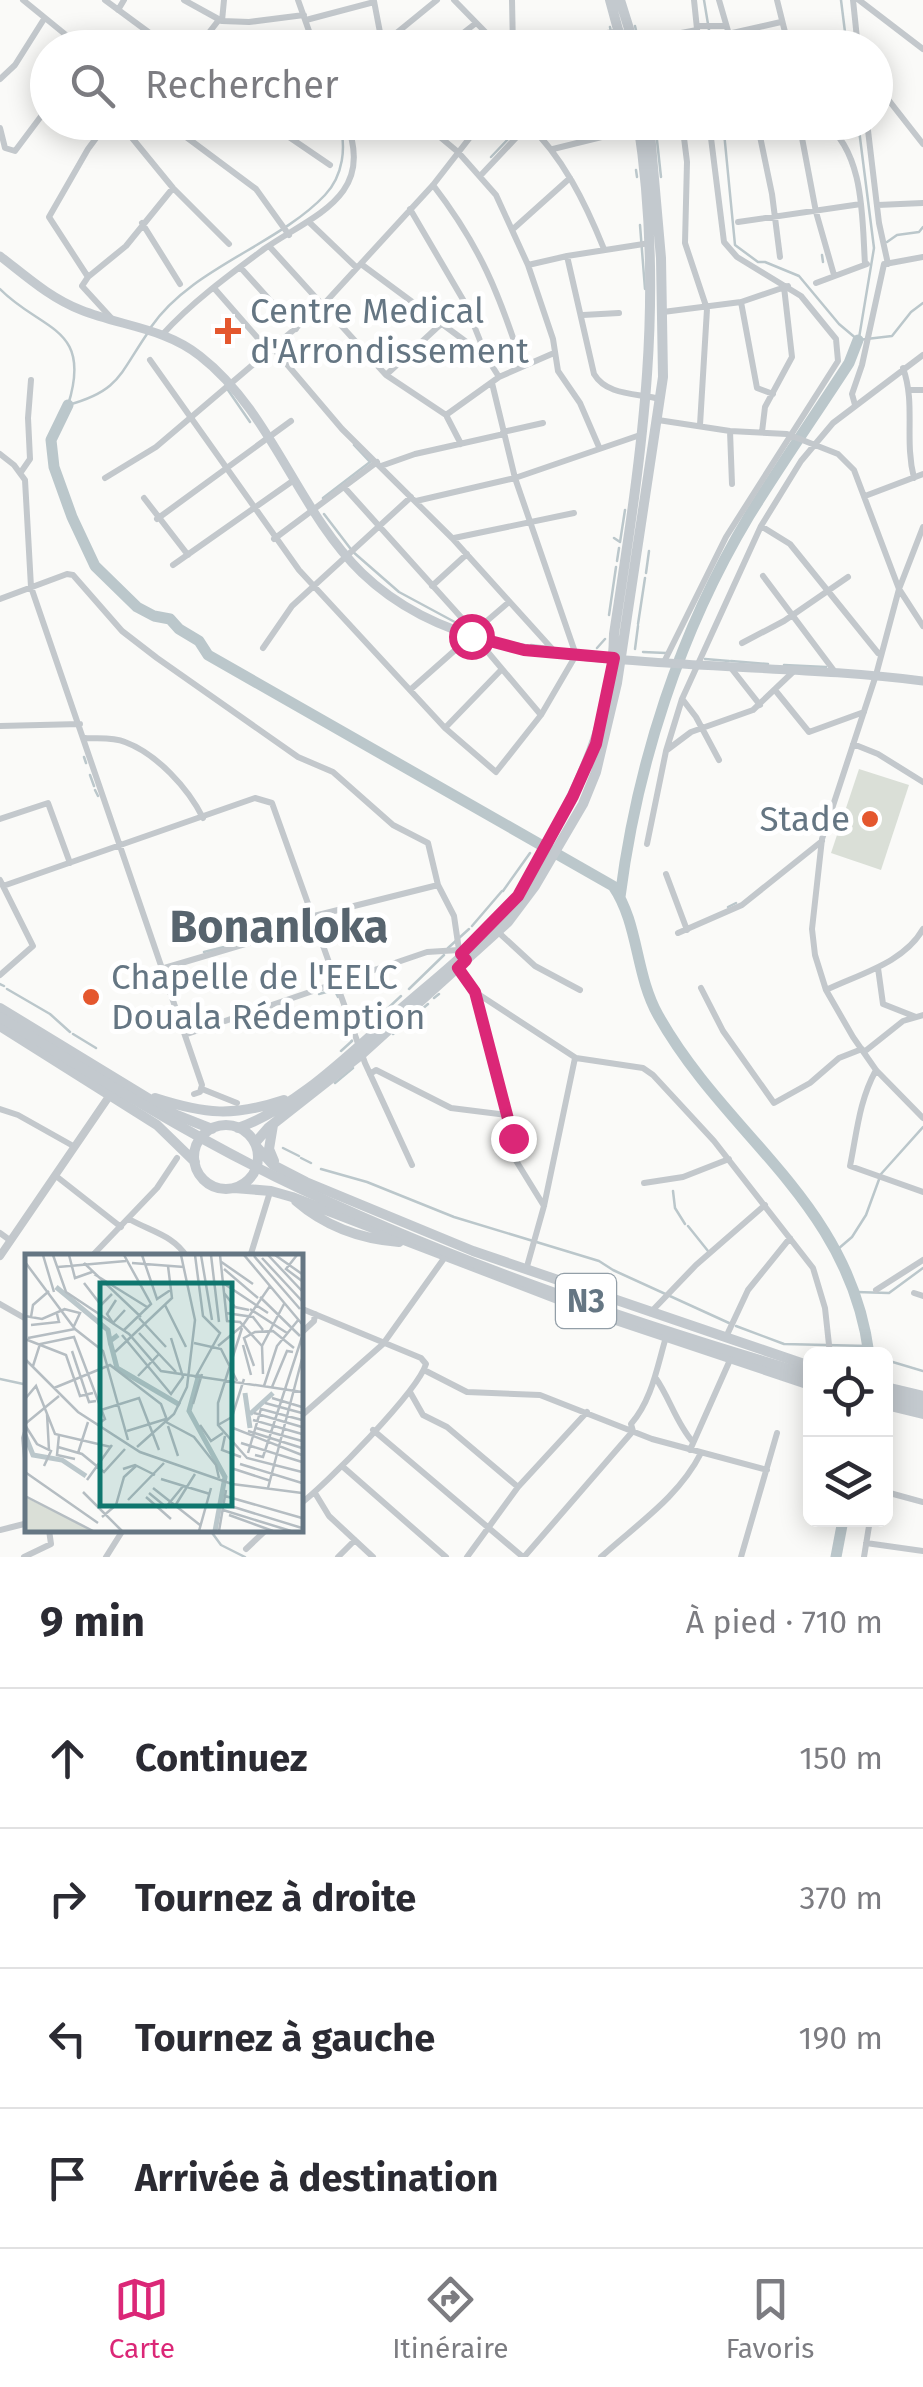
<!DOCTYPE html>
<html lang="fr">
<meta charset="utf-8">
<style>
body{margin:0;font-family:"Fira Sans",sans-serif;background:#f2f2f3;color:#2b2b33}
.controls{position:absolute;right:30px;bottom:30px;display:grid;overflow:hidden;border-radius:15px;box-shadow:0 5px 25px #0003}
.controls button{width:90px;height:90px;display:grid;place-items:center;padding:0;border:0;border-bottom:2px solid #e1e1e2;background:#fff;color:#2b2b33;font:50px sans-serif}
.stop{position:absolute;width:30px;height:30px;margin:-22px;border:8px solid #db2777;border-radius:50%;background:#fff}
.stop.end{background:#db2777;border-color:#fff;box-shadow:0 2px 10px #0008}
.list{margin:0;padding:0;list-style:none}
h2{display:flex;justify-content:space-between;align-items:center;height:130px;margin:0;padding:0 40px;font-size:42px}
h2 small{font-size:32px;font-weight:400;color:#7c7c81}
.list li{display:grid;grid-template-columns:65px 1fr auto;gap:30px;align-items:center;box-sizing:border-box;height:140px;padding:0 40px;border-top:2px solid #e1e1e2}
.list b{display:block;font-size:38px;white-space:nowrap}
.list em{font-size:32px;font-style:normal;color:#7c7c81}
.icon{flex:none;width:55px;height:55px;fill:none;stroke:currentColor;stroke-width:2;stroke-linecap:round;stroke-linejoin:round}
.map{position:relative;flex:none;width:923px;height:1557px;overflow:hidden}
.search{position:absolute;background:#fff;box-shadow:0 5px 25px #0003;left:30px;right:30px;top:30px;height:110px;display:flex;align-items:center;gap:25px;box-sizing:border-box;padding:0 35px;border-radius:55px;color:#7c7c81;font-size:38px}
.sheet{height:690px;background:#fff}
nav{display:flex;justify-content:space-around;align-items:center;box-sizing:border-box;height:140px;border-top:2px solid #e1e1e2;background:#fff;font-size:28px;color:#7c7c81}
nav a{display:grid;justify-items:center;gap:5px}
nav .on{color:#db2777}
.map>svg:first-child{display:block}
.green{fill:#dadfd7}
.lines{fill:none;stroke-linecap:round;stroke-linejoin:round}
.stream{stroke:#bbc7cb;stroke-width:2.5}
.river{stroke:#bbc7cb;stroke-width:11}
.minor{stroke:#c3c8cc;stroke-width:6}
.tertiary{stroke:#c3c8cc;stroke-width:8}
.secondary{stroke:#c3c9ce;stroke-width:9}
.primary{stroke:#c3c9ce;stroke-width:10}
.trunk{stroke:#c3c9ce;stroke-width:10}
.route{stroke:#db2777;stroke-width:12}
.poi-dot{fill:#e4572e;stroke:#fff;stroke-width:4}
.labels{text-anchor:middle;stroke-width:10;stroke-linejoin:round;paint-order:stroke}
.shield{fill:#fff;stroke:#939fa8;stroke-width:2.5}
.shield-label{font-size:32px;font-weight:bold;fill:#657683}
.poi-label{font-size:35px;fill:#657683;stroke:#fff;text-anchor:start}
.district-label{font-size:45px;font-weight:bold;fill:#57646e;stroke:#fff}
.inset-river{fill:none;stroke:#bbc7cb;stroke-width:5}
.inset-road{fill:none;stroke:#b5bdc2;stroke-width:2.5}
.view{fill:#0f766e;fill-opacity:0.15;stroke:#0f766e;stroke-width:5}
.inset-edge{fill:none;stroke:#657683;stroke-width:5}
</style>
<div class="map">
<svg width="923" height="1557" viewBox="0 0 923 1557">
<rect width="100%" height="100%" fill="#fafaf8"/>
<path class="green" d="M859 769 909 785 881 870 831 853Z"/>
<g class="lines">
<path class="stream" d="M704 0 712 48
M841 0 847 48
M635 26 638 39
M610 27 612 37
M630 122 631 126
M655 122 661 177
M723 122 735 245 758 262H765L799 276 839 324 858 340 892 336 911 312 923 303
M858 122 874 248 859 338
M491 157 511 136
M636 170 637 177
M640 225 645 289
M887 242 897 235 919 232 923 227
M822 255 823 262
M0 289C41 331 93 326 68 405 119 391 119 375 147 334
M151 327C191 268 278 245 325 195 343 176 347 147 339 122
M228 390 250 422
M323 498 370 462 354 445
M324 514 350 548
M614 538 620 542 625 510
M352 551 399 592 464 627
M617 561 619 548
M646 573 649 551
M609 615 616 567
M638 624 645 578
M531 645 548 647
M597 648 605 639
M635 649 638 626
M643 652 666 653
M676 657H683
M705 659 729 661
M731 661 768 664
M784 665 826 667
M84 757 86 763
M90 775 94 786
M95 790 98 796
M503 891 530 853
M728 907 736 903
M472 926 502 891
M448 948 469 929
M204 952 232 945
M0 984 4 986
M7 989 50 1014 70 1032
M409 989 444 955
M335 991 338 997
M319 994 334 990
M434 998 439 994
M341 1009 344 1016
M371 1024 401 996
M73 1034 96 1048
M393 1034 428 1004
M341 1051 352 1041 349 1037
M335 1083 353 1068
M283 1148 299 1156
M301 1158 311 1163
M321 1169 367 1182 454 1217 599 1261 613 1270 729 1323
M673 1191 675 1208 685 1224
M688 1226 708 1251
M838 1249 852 1237 866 1215 881 1174 923 1127
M856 1292 889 1293 923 1268
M736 1326 784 1344 868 1346
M886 1360 923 1371
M0 1379 28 1385
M210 1530 221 1545 245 1557"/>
<path class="river" d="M68 405 51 440 54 467 72 517 95 566 137 607 154 616 170 619 179 629 199 641 208 655 613 886C639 924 635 974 658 1015 727 1138 849 1201 869 1354
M620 897C637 764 680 631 749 516 781 464 816 414 849 363L858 340
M836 1557 843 1520"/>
<path class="minor" d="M23 0 82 48
M105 0 170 48
M184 0 222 21 249 22 304 15
M298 0 315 48
M454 0 499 46
M512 0 513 48
M694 0 699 48
M719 0 733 48
M777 0 789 48
M853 0 858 48
M859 0 923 49
M374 1 383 48
M118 10 124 0
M306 20 374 2
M222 21 224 0
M697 26H725
M728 34 781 22
M623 44 697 30
M514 46 621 31
M197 48 218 21
M350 48 383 44 437 0
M444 48 476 23
M681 48V33
M0 79 15 65 44 19
M876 84 923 144
M108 122 88 149 49 217 88 277 126 246 173 188
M119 122 173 188 229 244
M166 122 256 189 289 235
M267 122 330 165
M404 122 413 131 421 123
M422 122 458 152 496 195 528 265 553 339 558 371 580 403 599 447
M526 122C563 157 585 202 604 249
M682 122 687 162 685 243 707 309 700 425
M757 122 772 194 780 257
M799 122 816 212 834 275
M824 122C865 153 862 219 865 264
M867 122 879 223 888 264
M0 128 5 148 15 151 48 107
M553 149 638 128
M481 175 528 125
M433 185C480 246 499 293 522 365
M878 205 923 203
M410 209 465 303 487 358 499 377
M738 222 861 204
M142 223 180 284
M310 223 357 268
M512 230 570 178
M269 246 386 375 446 415 461 444
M567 256 594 374C607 396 637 393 660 399
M361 264 484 355
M885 264 923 257
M528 265 567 256 650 243
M240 267 296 329
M88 277 82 286 114 321
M816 283 867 264
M214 288 270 352
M741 302 757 388 773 394
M663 312 741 302 788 286
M583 315 619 313
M163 334C192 302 229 275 264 249 311 216 377 197 346 122
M274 349 342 429 452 538 555 652
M150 360 299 570 445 728 496 772 541 715 576 655 515 478 492 383
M903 368C916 404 904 439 914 478
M386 375 442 323
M911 390H923
M855 405 852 394 862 365 884 264
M446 415 499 377 554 353
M658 420 730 431 787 434 838 454 854 470 899 589 923 626
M730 431 732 484
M503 432 543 423
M762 432 765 407 792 357 784 287
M0 454 14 465 25 480 31 587 202 1085 200 1092 194 1094
M381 466 415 454 504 434
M21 472 30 459 28 418 31 380
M105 478 156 447 323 305 433 185 482 122
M344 487 477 635
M865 496 923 474
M144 498 188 555
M416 501 515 478 643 434
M157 519 291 421
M761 526 790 544 878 653
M923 527 899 589 876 675 822 839 812 929 815 955 826 990 853 1037 876 1070 923 1118
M454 538 574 513
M274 539 377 462
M173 565 294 480
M763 576 835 672
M432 586 467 554
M0 599 67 574 73 575 122 631 157 658 298 757 333 772 393 825 428 843 438 885 454 916 459 950 464 957
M474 632 509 602
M476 638 541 715
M742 643 784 621 848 577
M263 648 292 606 411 497
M664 662 726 537 838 361 836 339 801 296 737 257 724 242 709 122
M731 668 760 705
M410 690 471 636
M775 690 809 732 864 712
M683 700 696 717 719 760
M0 726 80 724
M445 728 502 669
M85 738C98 739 113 737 125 742 157 754 188 788 203 818
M853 744 878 754 923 782
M667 750 691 732 753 710 794 671
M0 819 48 803 70 863
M647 844 666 751 682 699 761 526 801 461 833 423 923 355
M666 874 687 930
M0 880 33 946 0 975
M3 886 255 798 272 803 365 1063 412 1165
M314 916 438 885
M497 931 535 966 580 990
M678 933 742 905 822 841
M458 968 475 992 576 1058 643 1068 653 1075 714 1141 813 1268 825 1308 830 1354
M878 968 883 1004 916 1017
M161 969 317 923
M701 988 723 1031 774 1103 810 1083 839 1058 862 1049
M826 990C859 974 904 963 923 929
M475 993 515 1159 544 1206
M187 1034 427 952 459 950
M864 1052 903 1021 923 1015
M876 1070C859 1101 857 1132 850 1166L923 1192
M370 1074 376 1070 451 1108 507 1115
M202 1089 237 1103
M0 1109 18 1115 75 1147
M56 1176 121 1227
M644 1183 683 1177 729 1159
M129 1219C152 1232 173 1235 187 1257
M0 1233 11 1241
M91 1257 157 1188 177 1158
M250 1257 270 1192
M526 1270 544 1206 575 1058
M876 1290 923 1260
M914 1293 923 1296
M0 1304 28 1320
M300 1308 421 1358 426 1364C418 1391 326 1485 300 1504
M650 1313 696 1265 765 1205
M300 1334 314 1321 315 1314
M726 1337 748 1290 790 1238
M424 1370 467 1392 540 1395 652 1439 767 1470
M655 1377C670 1398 676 1423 693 1442
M410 1392 423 1415 447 1427 518 1487
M300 1417 383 1344 445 1257
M28 1426 24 1438 28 1478
M373 1430 523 1557
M690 1450 730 1360
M342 1466 446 1557
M886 1492 923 1502
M315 1493 329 1516 373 1557
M0 1530 28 1523
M866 1543 923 1551
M246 1549 266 1530
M24 1557 51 1544 49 1530
M106 1557 123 1530
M338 1557 355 1540
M467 1557 518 1487 587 1412
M524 1557 633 1431 631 1424C652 1400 657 1367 666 1337
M601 1557C637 1524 678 1498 701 1453
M741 1557 777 1433
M864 1557 870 1520"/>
<path class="tertiary" d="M0 1256 110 1095"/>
<path class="secondary" d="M0 256C26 276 50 298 81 310 121 326 165 328 200 356 272 412 297 510 362 573 444 652 561 655 667 663 752 669 838 670 923 681"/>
<path class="primary" d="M610 0 623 48
M620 0 635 48
M0 1008 174 1114 212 1129
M0 1026 157 1125 195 1162
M155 1098C205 1114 233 1117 284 1100
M273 1125 269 1149 274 1161
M194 1157a32 32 0 1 1 64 0a32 32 0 1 1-64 0Z
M238 1128C294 1108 342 1061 386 1022 430 982 483 944 518 896 534 876 544 852 555 829 588 767 613 706 614 634 641 457 666 303 638 122
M255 1143 268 1128 362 1054 508 922 535 886 583 804 596 772 617 683 663 377 661 258 649 122
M256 1146 273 1165 306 1182 473 1251 810 1366
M234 1188 271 1191 292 1197 589 1311 810 1385
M296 1201C326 1227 360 1239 399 1242
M886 1387 923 1396
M886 1405 923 1414"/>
<path class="trunk" d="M0 1017C90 1073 180 1130 276 1177 446 1260 629 1322 810 1375
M886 1396 923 1405"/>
</g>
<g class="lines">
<path class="route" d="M471 636 524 650 614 658 596 744 573 796 518 896 461 954 466 960 458 968 475 992 513 1138"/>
</g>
<g class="poi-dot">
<path d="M223 316h10v10h10v10h-10v10h-10v-10h-10v-10h10z"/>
<circle cx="870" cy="819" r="10"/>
<circle cx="91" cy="997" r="10"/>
</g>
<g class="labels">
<rect class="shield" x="556" y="1274" width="60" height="54" rx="8"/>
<g class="shield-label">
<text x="586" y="1312">N3</text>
</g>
<g class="poi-label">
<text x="250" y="323">Centre Medical<tspan x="250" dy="40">d'Arrondissement</tspan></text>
<text x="850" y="831" text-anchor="end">Stade</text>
<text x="111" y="989">Chapelle de l'EELC<tspan x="111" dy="40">Douala Rédemption</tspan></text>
</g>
<g class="district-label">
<text x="279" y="942">Bonanloka</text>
</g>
</g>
<g transform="translate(25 1254)">
<rect width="278" height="278" fill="#fafaf8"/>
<path d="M0 243 67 277H0Z" fill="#dadfd7"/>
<path class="inset-river" d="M31 33 83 76 85 87 93 81M85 87 92 114 155 151M174 120 164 157 200 223 190 277M220 139 225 174M225 160 248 139M0 181 8 201 37 206 61 222"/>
<path class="inset-road" d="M18 1 29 38M28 1 41 38 104 80 136 117 277 138M44 1 50 24 67 18M117 1 132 45 147 35M176 1 187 66M186 1 194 68M195 1 202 67M219 1 277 70M243 1 277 37M250 1 277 20M272 1 261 15 277 27M229 2 275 55M237 4 277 47M195 7 228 30M0 8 50 75 78 97 103 186M59 9 116 63M107 9 159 13M33 13 101 7M199 15 233 44M69 20 122 53M59 29 76 51 87 40M198 29 243 59M199 39 210 53 224 56M235 43 275 82M91 46 82 60 88 69 100 56M140 51 161 93M39 55 55 59 49 72M225 55 262 79M201 59 228 63 238 76M0 62 17 65 40 55M6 63 8 51 24 37M114 64 141 93M201 67 215 68 237 92M6 71 34 68 32 60M218 71 245 32M217 74 193 149V171L222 204 277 218M98 77 126 50 99 1M114 79 151 118M97 81 146 140 158 123 146 84M3 84 50 75M0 85 41 101 55 142 68 139M169 89 196 95 212 127M218 91 226 121M193 92 217 72M47 97 64 148 71 147M90 98 147 44 143 12M0 105 53 158 115 198 207 230 277 239M8 112 15 90 49 83 80 165 73 170M229 112 219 84 230 78 248 77 269 94M238 120 237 92 259 50M113 122 134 100M170 124 195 79 178 62 170 1M239 132 252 92 274 65M247 133 262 97 268 98M29 134 85 111 136 150 142 166M247 144 277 153M0 145 11 132 30 180 86 193M240 149 277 159M168 150 177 120M76 156 114 144 134 196M229 159 277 173M22 160 24 196M228 166 277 180M141 168 169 183 191 211 194 224M0 170 34 142M0 171 12 190 26 197 19 212M175 171 186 187 198 179M193 171 207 163 219 125M143 172 153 202M208 174 277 201M231 174 277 187M102 177 141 165M223 177 277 194M34 181 32 201 50 205M200 182 197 196 216 203M216 189 277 208M33 193 57 200 79 218 100 195M112 193 149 160 162 133 170 66 156 1M53 199 63 168M223 199 236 155 277 166M230 201 238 203 277 83M215 210 277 229M206 214 246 227M98 215 110 211 130 221M0 218 73 269M136 225 185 240M62 226 87 191M128 234 175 271M243 234 277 105M58 238 97 277M124 239 141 253 159 231M0 242 68 277M200 242 277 264M121 243 146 265M103 246 139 209M199 250 277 274M150 252 170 220M198 256 266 277M204 261 248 277M77 263 91 251 99 223 111 212M174 277 186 234M194 277 201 236"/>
<path class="view" d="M75 29H207V252H75Z"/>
<rect width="278" height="278" class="inset-edge"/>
</g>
</svg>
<div class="controls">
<button><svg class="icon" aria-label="locate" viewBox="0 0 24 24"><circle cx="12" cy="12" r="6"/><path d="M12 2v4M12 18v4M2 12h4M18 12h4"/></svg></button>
<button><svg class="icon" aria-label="layers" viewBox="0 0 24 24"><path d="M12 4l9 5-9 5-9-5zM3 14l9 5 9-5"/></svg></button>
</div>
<div class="stop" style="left:471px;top:636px"></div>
<div class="stop end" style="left:513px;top:1138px"></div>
<div class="search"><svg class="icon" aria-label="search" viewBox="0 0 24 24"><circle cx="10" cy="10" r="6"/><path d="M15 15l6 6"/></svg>Rechercher</div>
</div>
<section class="sheet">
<h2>9 min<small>À pied · 710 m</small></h2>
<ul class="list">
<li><svg class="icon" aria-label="ahead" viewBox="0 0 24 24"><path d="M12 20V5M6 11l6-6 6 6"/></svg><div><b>Continuez</b></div><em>150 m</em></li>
<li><svg class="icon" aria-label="right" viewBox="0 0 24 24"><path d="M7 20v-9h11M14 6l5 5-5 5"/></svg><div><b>Tournez à droite</b></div><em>370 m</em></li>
<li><svg class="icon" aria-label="left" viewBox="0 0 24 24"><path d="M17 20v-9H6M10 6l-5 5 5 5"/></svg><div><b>Tournez à gauche</b></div><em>190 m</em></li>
<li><svg class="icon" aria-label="arrive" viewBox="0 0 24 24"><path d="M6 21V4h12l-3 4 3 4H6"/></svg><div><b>Arrivée à destination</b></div></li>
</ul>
</section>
<nav>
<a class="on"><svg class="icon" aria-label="map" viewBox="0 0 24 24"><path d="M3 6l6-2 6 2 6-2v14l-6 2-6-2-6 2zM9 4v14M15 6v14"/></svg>Carte</a>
<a><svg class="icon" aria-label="directions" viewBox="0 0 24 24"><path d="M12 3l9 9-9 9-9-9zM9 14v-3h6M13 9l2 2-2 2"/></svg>Itinéraire</a>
<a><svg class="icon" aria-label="saved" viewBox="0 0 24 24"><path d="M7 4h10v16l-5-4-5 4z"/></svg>Favoris</a>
</nav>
